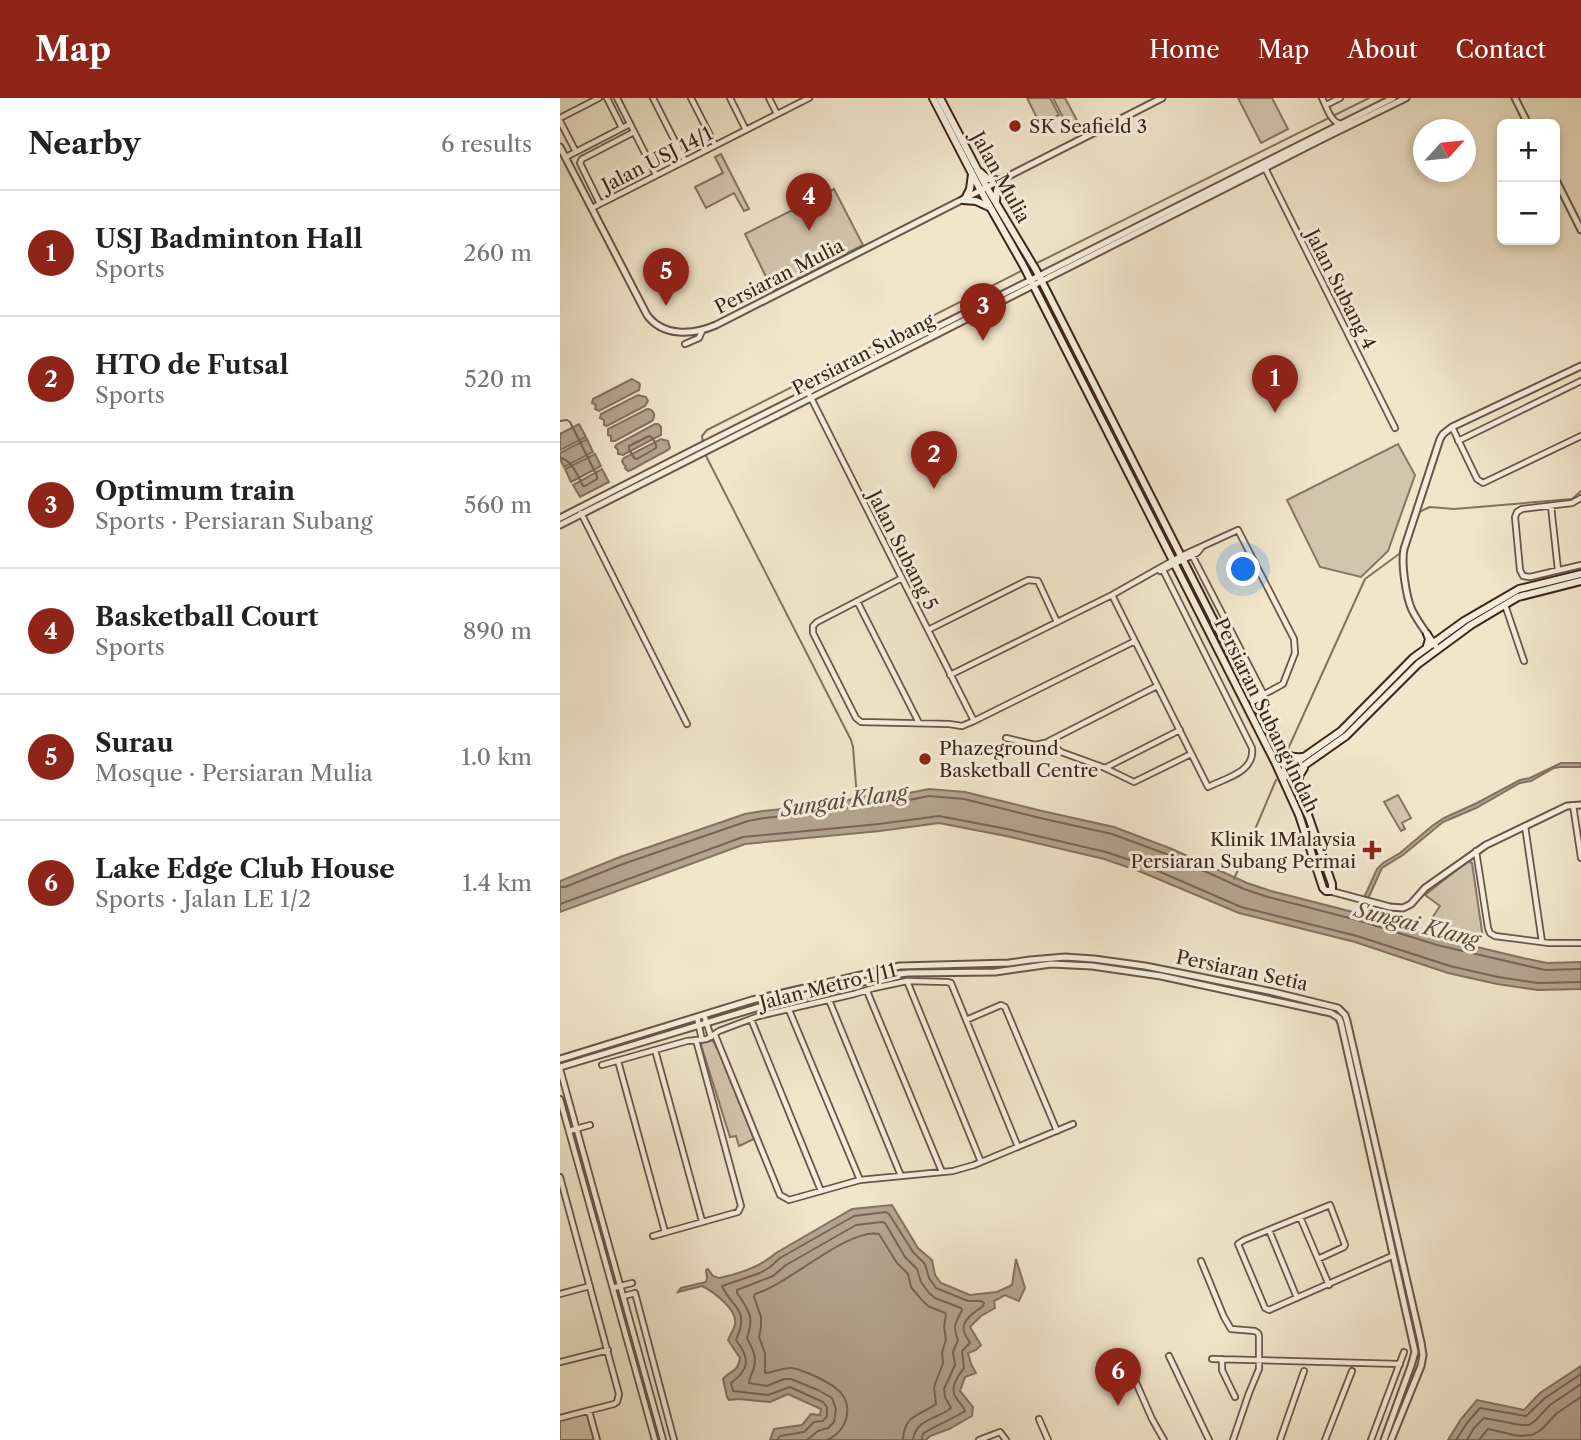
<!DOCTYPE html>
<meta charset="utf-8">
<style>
body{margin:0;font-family:"Libre Caslon Text",serif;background:#f6f6f6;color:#222}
.controls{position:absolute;right:21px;top:21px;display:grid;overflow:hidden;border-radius:10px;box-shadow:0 4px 10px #0003}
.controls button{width:63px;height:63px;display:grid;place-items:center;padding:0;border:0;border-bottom:2px solid #e0e0e0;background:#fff;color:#222;font:35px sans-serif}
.compass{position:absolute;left:853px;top:21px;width:63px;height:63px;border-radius:50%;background:#fff;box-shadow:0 4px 10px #0003;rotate:63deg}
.you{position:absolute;left:684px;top:472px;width:24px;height:24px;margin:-18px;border:5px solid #fff;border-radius:50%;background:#1a73e8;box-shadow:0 0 0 10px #1a73e833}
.badge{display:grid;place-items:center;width:46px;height:46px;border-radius:50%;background:#8f2418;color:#fff;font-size:23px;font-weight:700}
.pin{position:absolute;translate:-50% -58px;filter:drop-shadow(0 2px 4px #0008)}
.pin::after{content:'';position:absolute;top:37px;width:24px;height:21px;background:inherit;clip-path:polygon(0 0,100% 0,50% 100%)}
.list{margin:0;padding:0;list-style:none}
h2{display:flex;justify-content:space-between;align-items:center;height:91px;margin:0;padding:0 28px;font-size:30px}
h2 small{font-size:23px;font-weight:400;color:#767676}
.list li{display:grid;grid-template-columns:46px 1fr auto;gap:21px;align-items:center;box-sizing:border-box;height:126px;padding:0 28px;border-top:2px solid #e0e0e0}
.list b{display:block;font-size:26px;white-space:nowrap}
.list p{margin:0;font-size:23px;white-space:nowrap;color:#767676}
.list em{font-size:23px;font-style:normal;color:#767676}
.map{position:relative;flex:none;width:1021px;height:1342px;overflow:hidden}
header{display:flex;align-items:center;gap:42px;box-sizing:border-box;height:98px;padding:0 35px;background:#8f2418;color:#fff}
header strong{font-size:33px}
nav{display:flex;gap:38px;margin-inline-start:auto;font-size:24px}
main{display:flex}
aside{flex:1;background:#fff}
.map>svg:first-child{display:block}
.green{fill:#d3c4ac;stroke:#887463;stroke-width:2}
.water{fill:#b4a48e;stroke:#857160;stroke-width:2}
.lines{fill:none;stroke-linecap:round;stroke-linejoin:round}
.shore{stroke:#796454;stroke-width:2}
.stream{stroke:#857160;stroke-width:2}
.minor-casing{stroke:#6b5546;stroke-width:8}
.tertiary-casing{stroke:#6b5546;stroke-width:9}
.secondary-casing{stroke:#3e251a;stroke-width:10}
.minor{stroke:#f6eedd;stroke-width:4.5}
.tertiary{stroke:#f6eedd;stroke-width:5}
.secondary{stroke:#f6eedd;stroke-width:6}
.poi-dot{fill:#8f2418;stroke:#f6eedd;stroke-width:2.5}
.labels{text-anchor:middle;stroke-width:6;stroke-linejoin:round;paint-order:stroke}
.poi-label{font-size:19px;fill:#3e251a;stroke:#f6eedd;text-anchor:start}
.street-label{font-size:19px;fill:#3e251a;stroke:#f6eedd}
.water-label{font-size:21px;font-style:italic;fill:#614b3d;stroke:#f6eedd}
</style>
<header>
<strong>Map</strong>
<nav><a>Home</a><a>Map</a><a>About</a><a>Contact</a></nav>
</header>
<main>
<aside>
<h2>Nearby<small>6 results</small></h2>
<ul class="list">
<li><span class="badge">1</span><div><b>USJ Badminton Hall</b><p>Sports</p></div><em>260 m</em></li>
<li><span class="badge">2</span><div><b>HTO de Futsal</b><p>Sports</p></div><em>520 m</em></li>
<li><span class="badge">3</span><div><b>Optimum train</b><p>Sports · Persiaran Subang</p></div><em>560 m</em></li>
<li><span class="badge">4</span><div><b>Basketball Court</b><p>Sports</p></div><em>890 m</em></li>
<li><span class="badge">5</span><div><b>Surau</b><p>Mosque · Persiaran Mulia</p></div><em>1.0 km</em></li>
<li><span class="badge">6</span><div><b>Lake Edge Club House</b><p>Sports · Jalan LE 1/2</p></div><em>1.4 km</em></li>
</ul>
</aside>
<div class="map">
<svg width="1021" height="1342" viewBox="0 0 1021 1342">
<rect width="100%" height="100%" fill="#f1e5ca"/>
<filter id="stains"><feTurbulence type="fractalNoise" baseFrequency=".00286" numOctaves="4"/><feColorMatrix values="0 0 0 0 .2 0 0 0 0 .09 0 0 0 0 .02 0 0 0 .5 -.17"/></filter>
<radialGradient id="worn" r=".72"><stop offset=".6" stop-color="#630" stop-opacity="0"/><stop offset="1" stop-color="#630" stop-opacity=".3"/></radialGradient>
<path class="green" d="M467 0H490L499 17 480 26Z
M493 0H505L520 28 510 33Z
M678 0H712L728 31 701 45Z
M161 56 189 111 184 113 174 95 146 110 135 89 163 75 155 59Z
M274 91 303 147 213 193 185 136Z
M838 346 855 377 828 453 801 479 760 469 727 402Z
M838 697 851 720 842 725 845 731 841 733 824 704Z
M908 763 912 765 923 840 870 823 880 808 865 797Z
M146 942 153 943 158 952 194 1041 179 1048 176 1038 170 1039 141 947 142 944Z
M27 1316 34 1342H0V1322Z"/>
<path class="water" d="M72 281 79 285 80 287 79 292 39 313 35 311 36 307 32 305 33 301Z
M78 297 86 299 88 303 85 308 47 328 44 327V322L40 320 41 316Z
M87 311C94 311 96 318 92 323L55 343H51V338L48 337V331Z
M19 326 26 339 0 352V336Z
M95 326H98L101 329V337L63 357 58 356V352L55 349 56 347Z
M27 341 33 354 4 369 0 361V355Z
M101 341 108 343 110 350 108 352 71 372 68 373 65 370 66 368 64 367 62 363 64 360Z
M35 356 41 368 11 384 5 371Z
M42 371 49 384 20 399 13 387Z
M1001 665H1021V669H1000L994 670 971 683 960 685 916 710 883 724 843 757 822 770 801 816 879 840 963 860 987 865 1021 864V891L978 892 937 886 888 875 795 844 679 815 579 773 544 761 446 738 379 725 320 733 185 746 0 814V783L60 759 185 716 203 713 271 706 322 694 339 697 369 691 405 694 482 713 554 729 612 751 687 785 711 793 797 815 817 771 823 765 840 755 872 728 884 720 917 705 960 682 970 680Z
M332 1107 358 1150 372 1162 375 1177 381 1185 410 1197 437 1194 452 1187 456 1161 465 1190 459 1203 445 1197 434 1203 435 1210 421 1218 410 1229 421 1247 416 1252 408 1255 411 1266 416 1275 405 1279 400 1293 413 1309 412 1318 389 1331 370 1338 366 1342H210L214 1331 242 1327 251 1316 260 1317 261 1311 228 1296 210 1304 179 1301 169 1302 167 1299 163 1281C170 1272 178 1275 180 1260L168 1242C170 1237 174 1232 175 1226 178 1212 154 1194 142 1188L118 1194 121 1190 146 1184 147 1180 146 1172 148 1171 153 1178 159 1180C179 1176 200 1169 216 1155L292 1111Z
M1021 1268V1342H888L901 1321 917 1302 964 1312 980 1295Z"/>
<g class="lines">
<path class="shore" d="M0 323 7 322 10 324 37 378V381L25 388H23C18 378 11 361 0 360
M89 338C93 339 97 347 96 350L77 361 74 360 69 351V348Z
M0 789H5L63 766 188 723 204 720 272 713 323 701 339 704 369 698 404 701 480 720 552 736 609 757 684 791 708 799 797 822 877 847 985 872 1021 871
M0 806 183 739 319 726 379 718 447 731 546 754 582 766 681 809 797 838 890 868 938 879 978 885 1021 884
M217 1342 220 1338 244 1334 254 1324 263 1323 267 1318V1309L263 1304 230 1289 208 1297 173 1293 171 1285C190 1271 190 1260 176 1242 190 1210 173 1212 162 1188L200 1175 210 1169 220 1160 294 1118 326 1114 329 1116 353 1154 365 1166 369 1180 376 1190 408 1203H421L424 1205 423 1208C416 1213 401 1222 404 1233 405 1237 408 1241 410 1245L402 1253 404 1270C399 1276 390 1289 395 1298 398 1304 403 1307 405 1313 398 1318 365 1333 363 1336 362 1338 362 1340 362 1342
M247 1342 258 1333 268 1330 274 1324 276 1311 272 1300 258 1292 231 1281H224L207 1288 189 1285C189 1279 193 1275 194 1269 197 1258 192 1250 187 1240 194 1220 190 1213 177 1195V1192L213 1178 226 1167 296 1127 322 1124 325 1125 345 1159 357 1171 361 1184 369 1195 375 1200 401 1210 402 1212C396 1225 392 1226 398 1242L393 1254 395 1267 384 1291 385 1299 391 1310C378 1321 355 1321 353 1342
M267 1342C287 1334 295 1307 278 1292 269 1284 244 1272 232 1270 222 1269 214 1275 205 1275V1255L199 1239 201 1229V1219L194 1199 195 1196C228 1187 289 1129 319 1136L337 1165 348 1176 351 1189 361 1201 368 1208 385 1215 386 1217 384 1229 386 1241 382 1255 383 1265 374 1289 376 1306C360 1318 344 1316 343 1342
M896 1342 907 1325 920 1310 966 1318 985 1300 1021 1276
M907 1342 914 1330 924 1320 961 1327H969L976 1322 990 1307 1021 1286
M919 1342 928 1331 959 1338 972 1337 981 1332 997 1315 1021 1299"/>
<path class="stream" d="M475 166 809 0
M143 344 142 338 147 332 463 172
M145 356 291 642 293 649 297 700
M847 451 859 414 870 409 894 411 1012 401 1021 393
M728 651 805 481 839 456
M674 781 716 682"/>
<g class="minor-casing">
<path id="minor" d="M47 0 62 30
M57 0 96 77
M93 0 125 63
M131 0 155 47
M170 0 186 32
M209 0 217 16
M762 0C767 9 770 24 781 26
M766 7 780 0
M0 20 39 0
M0 23 16 54
M6 59 70 26
M704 68 835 330
M40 106 20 65 22 61 74 34
M32 110 249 0
M125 246 139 240 142 233
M248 294 414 623
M892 329 917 381 923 385 1021 338
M898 343 1021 283
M1021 400 1012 405 962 411 957 414 955 419 960 472 963 478 970 479 1021 467
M991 408 998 472
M21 415 127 626
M632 457 704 597
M600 473 637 455 641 450
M342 480 257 524 253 528V535L296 620 301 624 389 626 402 628 414 623 575 543
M552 497 648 689C666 680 695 674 692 650L603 472
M297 503 359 625
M945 507 964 563
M368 532 468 482 478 483 497 524
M390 577 552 497 621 458 678 432 734 541 735 555 723 586 692 603
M446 640 475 647 489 644 501 654 545 670 574 684 631 656
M489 643 597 588
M545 670 620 632
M1013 707 1021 760
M965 728 982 844
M916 753 928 830 930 835 935 838 989 845H1021
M347 883 421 1064
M307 893 382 1074
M269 902 341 1078
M229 912 300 1082
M144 917 151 939
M137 919 142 942
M191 921 261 1093
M406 922 441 907 445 909 497 1033
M155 937 220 1097 229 1102 300 1082 393 1073 414 1067 513 1026
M95 952 142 1123
M58 963 105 1134
M42 967 127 943 147 941 159 933 199 918 294 896 314 890 347 883 387 884 391 885 458 1049
M0 971 103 1342
M0 1001 95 1342
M9 1033 30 1027
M0 1079 59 1296 57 1304 54 1306 0 1320
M740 1119 769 1187
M709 1132 737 1200
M93 1138 178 1114 181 1108 136 942
M758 1161 784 1149 785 1147 770 1107 684 1142 678 1146 705 1210 709 1212 832 1158
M641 1163 664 1219 671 1231 695 1233 698 1235 699 1238V1271L689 1295 673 1342
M53 1190 72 1185
M0 1196 30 1188
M64 1198 75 1195 114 1342
M609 1258 649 1342
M652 1261 840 1266
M662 1261V1272L675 1299
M0 1264 48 1252
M571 1273 592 1321 604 1342
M29 1313 37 1342
M479 1321 488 1342
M419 1342 440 1334 446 1342
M720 1342 744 1273
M765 1342 792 1273
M811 1342 844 1254"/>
</g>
<g class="tertiary-casing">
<path id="tertiary" d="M955 0 968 26
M0 49 87 217C103 239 133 237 156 227L602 0
M995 80 1021 132
M0 420 133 352 833 0
M0 427 764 40 846 0
M877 550C869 538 859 526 852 512 846 499 841 465 844 451L880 341 883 336 892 329 1021 268
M770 793 830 809 843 810 851 806 865 790 926 747 1007 708 1021 707
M0 961 192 902 340 868 449 865 470 862 505 859 534 861 585 868 645 880 713 894 778 910 785 917 787 923 861 1244 863 1257 861 1268 831 1342
M0 969 216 904 338 876 349 875 435 874 491 866 532 868 601 878 771 915 779 920 781 925 855 1254 851 1268 824 1342"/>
</g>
<g class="secondary-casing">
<path id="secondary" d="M373 0 421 93 463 167 715 664 739 717 763 790 766 793H770
M380 0 427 90 476 172 694 602 726 671 747 714 772 786V791L770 793
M420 74 428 81 440 83
M405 101 410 91 412 76
M403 102 416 103 429 109
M436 103 437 92 442 82
M867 548 869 541 867 536
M718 650C724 657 733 660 742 659
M724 673 781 633 853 560 904 523 959 491 1021 476
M727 678H729L786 638 858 566 911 527 958 499 1021 483
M739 693V678L744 670"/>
</g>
<use href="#minor" class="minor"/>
<use href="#tertiary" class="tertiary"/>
<use href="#secondary" class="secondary"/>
</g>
<g class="poi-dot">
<circle cx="455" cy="28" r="7"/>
<circle cx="365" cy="661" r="7"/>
<path d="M808.5 741.5h7v7h7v7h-7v7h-7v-7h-7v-7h7z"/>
</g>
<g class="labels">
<g class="poi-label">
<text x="469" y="35">SK Seafield 3</text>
<text x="379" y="657">Phazeground<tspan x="379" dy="22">Basketball Centre</tspan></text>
<text x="796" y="748" text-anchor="end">Klinik 1Malaysia<tspan x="796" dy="22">Persiaran Subang Permai</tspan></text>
</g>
<g class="street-label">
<text transform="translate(97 61) rotate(-27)" y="7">Jalan USJ 14/1</text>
<text transform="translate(441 79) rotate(61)" y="7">Jalan Mulia</text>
<text transform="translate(219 178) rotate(-27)" y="7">Persiaran Mulia</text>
<text transform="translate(781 191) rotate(63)" y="7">Jalan Subang 4</text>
<text transform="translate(303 256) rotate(-27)" y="7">Persiaran Subang</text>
<text transform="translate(343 452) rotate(63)" y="7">Jalan Subang 5</text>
<text transform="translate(707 617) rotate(64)" y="7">Persiaran Subang Indah</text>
<text transform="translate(682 872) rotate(12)" y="7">Persiaran Setia</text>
<text transform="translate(268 888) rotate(-14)" y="7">Jalan Metro 1/11</text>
</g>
<g class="water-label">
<text transform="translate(284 703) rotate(-8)" y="7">Sungai Klang</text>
<text transform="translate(857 827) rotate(14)" y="7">Sungai Klang</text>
</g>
</g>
<rect width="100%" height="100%" filter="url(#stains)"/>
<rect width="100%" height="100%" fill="url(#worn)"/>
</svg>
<div class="controls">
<button>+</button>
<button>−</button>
</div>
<svg class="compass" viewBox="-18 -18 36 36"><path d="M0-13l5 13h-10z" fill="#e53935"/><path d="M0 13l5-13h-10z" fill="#767676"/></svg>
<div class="you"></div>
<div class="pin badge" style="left:715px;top:315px">1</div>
<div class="pin badge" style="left:374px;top:391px">2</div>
<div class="pin badge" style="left:423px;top:243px">3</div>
<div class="pin badge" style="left:249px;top:133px">4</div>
<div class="pin badge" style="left:106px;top:208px">5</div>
<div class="pin badge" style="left:558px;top:1308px">6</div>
</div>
</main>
